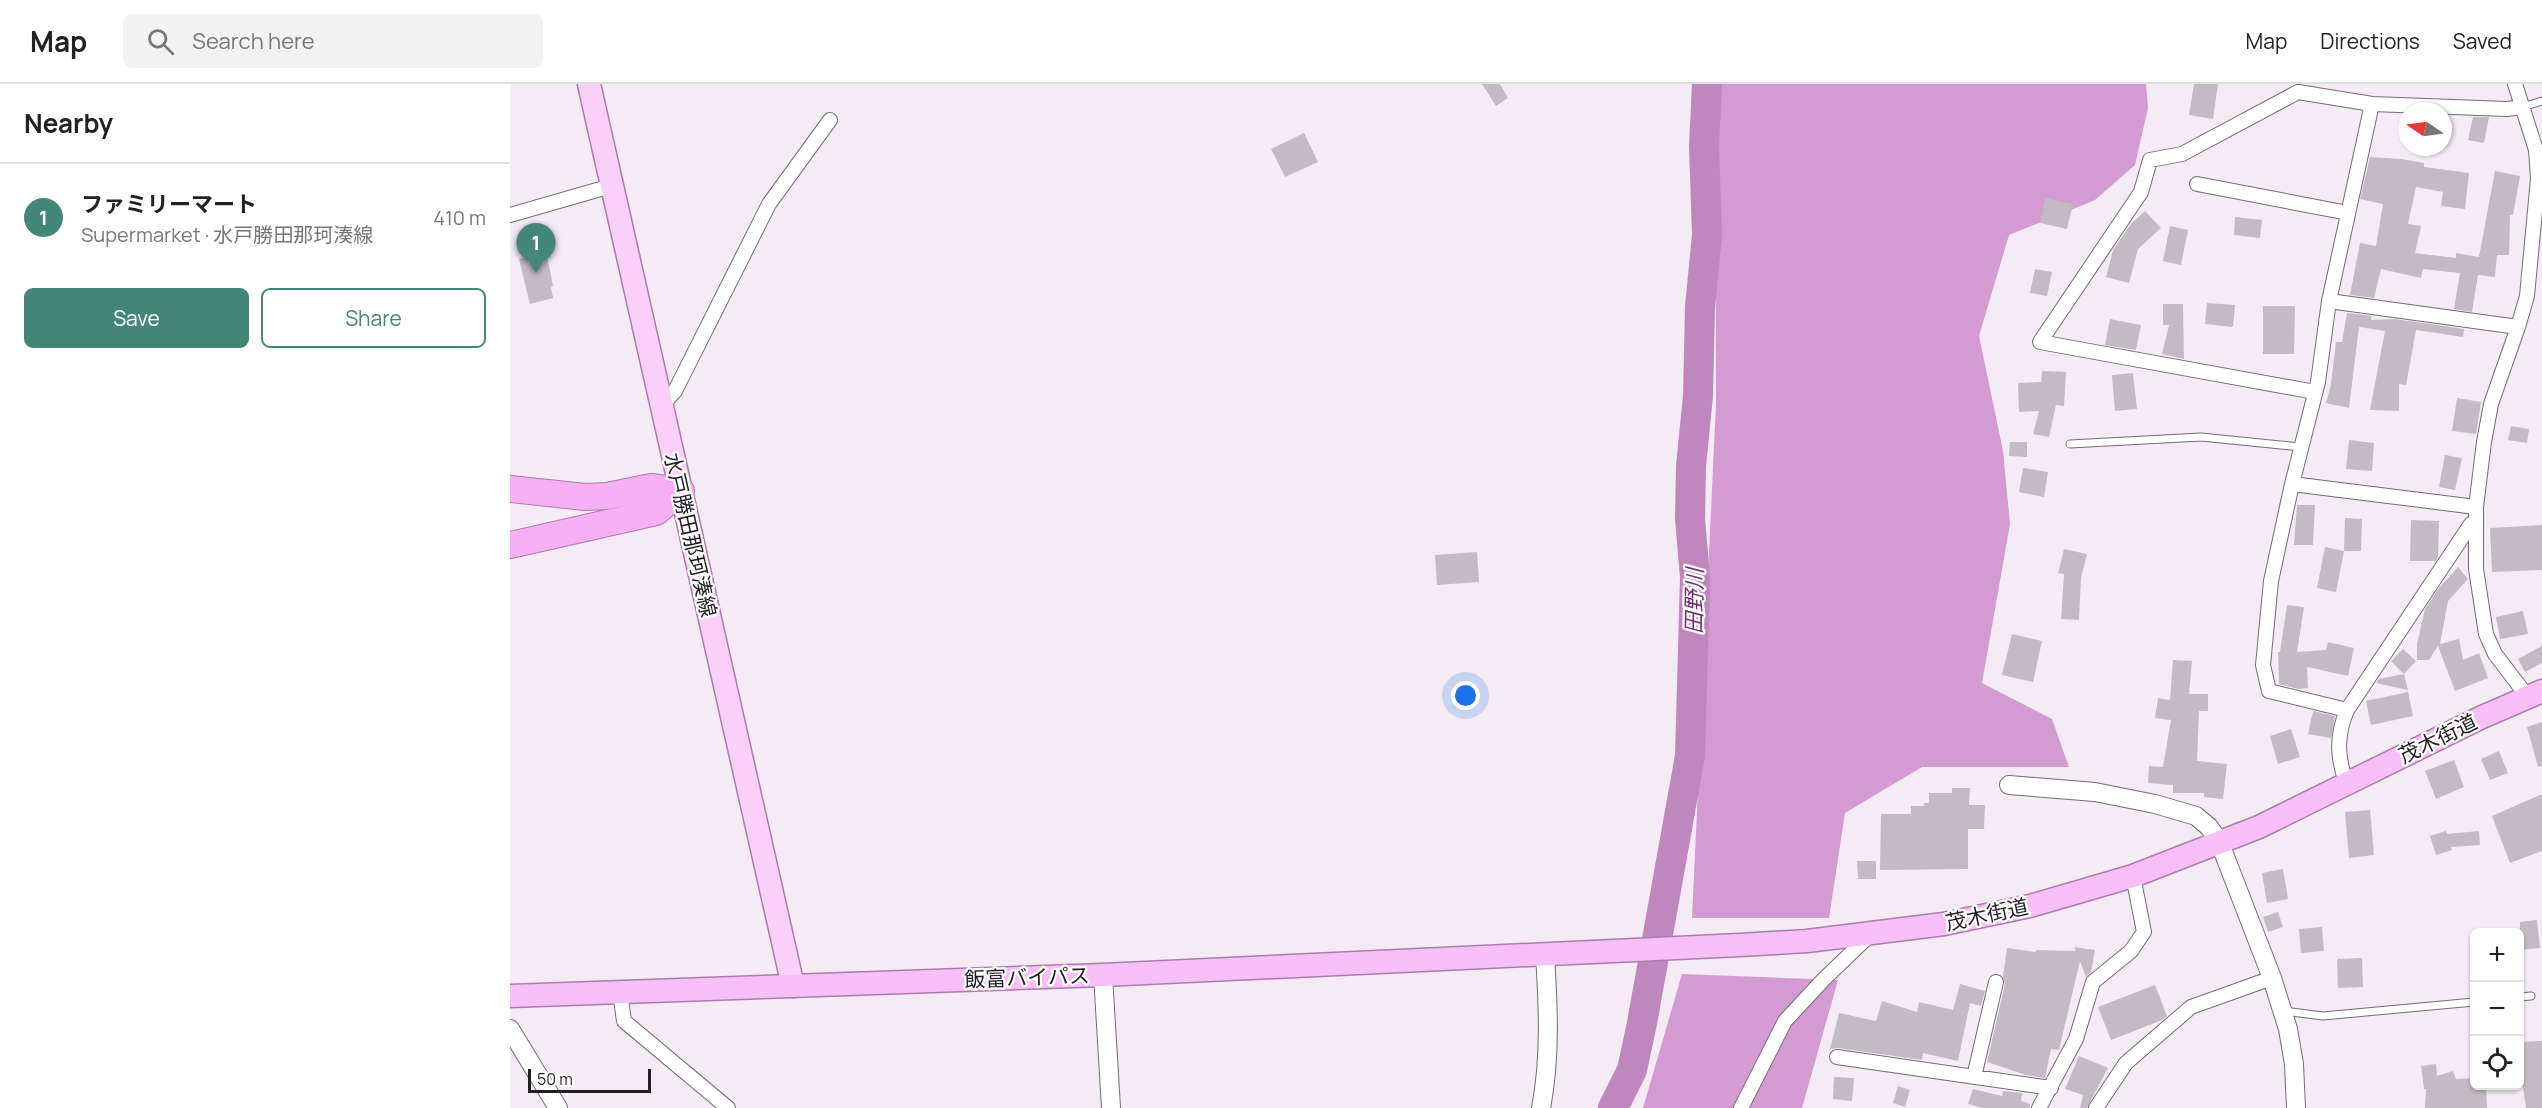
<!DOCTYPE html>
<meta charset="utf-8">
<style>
body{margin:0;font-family:Manrope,"Noto Sans JP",sans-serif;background:#f2f2f2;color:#222}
.controls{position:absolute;right:18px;bottom:18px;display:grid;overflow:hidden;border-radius:9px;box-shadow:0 2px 4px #0004}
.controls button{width:54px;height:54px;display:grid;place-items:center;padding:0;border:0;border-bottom:2px solid #e0e0e0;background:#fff;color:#222;font:30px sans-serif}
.compass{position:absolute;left:1888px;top:18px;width:54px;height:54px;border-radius:50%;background:#fff;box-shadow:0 2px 4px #0004;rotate:283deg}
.scale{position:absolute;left:18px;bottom:15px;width:123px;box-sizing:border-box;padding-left:6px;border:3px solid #211e21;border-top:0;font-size:16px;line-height:21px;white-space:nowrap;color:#211e21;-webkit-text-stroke:4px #fff;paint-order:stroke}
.you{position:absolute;left:956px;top:612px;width:21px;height:21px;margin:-15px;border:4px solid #fff;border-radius:50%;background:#1a73e8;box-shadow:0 0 0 9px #1a73e833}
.badge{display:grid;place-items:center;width:39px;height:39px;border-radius:50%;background:#448677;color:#fff;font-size:20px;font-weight:700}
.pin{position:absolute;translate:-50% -50px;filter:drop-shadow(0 2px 3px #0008)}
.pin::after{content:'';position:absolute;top:32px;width:21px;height:18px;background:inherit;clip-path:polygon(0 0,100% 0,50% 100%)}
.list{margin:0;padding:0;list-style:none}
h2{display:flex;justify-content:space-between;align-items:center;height:78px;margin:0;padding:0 24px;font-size:26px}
h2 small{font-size:20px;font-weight:400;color:#767676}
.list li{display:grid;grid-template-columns:39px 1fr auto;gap:18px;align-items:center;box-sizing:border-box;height:108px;padding:0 24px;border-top:2px solid #e0e0e0}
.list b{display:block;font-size:22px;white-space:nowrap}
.list p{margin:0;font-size:20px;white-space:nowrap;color:#767676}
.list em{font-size:20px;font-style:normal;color:#767676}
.actions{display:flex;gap:12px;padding:18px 24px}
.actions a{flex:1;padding:14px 0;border:2px solid #448677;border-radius:9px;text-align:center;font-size:21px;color:#448677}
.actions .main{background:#448677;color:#fff}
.icon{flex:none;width:33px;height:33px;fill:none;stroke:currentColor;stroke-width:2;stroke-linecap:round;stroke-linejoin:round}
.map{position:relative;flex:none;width:2032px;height:1024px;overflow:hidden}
header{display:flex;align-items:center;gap:36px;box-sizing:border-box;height:84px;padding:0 30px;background:#fff;border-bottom:2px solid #e0e0e0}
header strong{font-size:28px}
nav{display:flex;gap:33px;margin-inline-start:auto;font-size:21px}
.search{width:420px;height:54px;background:#f2f2f2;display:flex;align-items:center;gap:15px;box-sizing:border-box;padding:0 21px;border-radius:9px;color:#767676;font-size:22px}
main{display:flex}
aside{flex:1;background:#fff}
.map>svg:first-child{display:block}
.forest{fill:#d39bd2}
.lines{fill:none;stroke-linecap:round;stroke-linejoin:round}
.river{stroke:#bf87be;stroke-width:30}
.building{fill:#c3bbc3}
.service-casing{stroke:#746c74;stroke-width:9}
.minor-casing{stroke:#746c74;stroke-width:16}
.tertiary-casing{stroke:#746c74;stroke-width:20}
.primary-casing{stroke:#ab7cab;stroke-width:25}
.trunk-casing{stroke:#ab7cab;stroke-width:25}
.motorway-casing{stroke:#ab7cab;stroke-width:28}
.service{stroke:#fff;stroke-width:7}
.minor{stroke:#fff;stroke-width:14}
.tertiary{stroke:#fff;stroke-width:18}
.primary{stroke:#facff9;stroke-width:22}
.trunk{stroke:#f8bff7;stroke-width:22}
.motorway{stroke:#f6aff5;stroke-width:26}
.labels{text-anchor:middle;stroke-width:4.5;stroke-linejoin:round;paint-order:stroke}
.street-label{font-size:21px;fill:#211e21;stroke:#fff}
.water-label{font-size:22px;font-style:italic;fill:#733074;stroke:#fff}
</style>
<header>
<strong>Map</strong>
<div class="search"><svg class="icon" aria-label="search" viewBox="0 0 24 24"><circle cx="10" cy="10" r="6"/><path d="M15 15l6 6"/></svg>Search here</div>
<nav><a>Map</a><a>Directions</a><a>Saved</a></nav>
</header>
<main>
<aside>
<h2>Nearby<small></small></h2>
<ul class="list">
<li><span class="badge">1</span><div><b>ファミリーマート</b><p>Supermarket · 水戸勝田那珂湊線</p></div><em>410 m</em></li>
</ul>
<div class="actions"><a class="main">Save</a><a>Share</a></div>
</aside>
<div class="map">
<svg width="2032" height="1024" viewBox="0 0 2032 1024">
<rect width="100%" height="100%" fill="#f4ebf4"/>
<path class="forest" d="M1205 0H1636L1638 24 1625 81 1585 116 1499 151 1469 252 1493 367 1500 440 1472 599 1542 635 1559 683H1412L1335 729 1319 834H1182L1206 319Z
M1172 890 1328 896 1292 1024H1133Z"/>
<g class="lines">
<path class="river" d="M1103 1024 1122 986 1132 939 1180 672 1185 493 1180 435 1181 382 1188 312 1190 223 1197 151 1194 62 1197 0"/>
</g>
<path class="building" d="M972 0H990L998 14 986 22Z
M1684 0H1708L1703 35 1679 31Z
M1963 33H1979L1974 59 1958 56Z
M794 49 808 78 775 93 761 65Z
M1860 73 1891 75 1914 79V83L1959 89 1955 125 1931 122 1933 108 1906 103 1898 140 1911 142 1905 169 1946 174V169L1969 173 1985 87 2010 92 2003 131H2000L1999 171H1987L1985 193 1968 191 1962 228 1944 225 1950 189 1913 185 1911 194 1871 185 1864 214 1840 211 1850 159 1866 162 1873 120 1850 115Z
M1535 114 1563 120 1557 145 1530 139Z
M1635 127 1651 144 1628 165 1619 199 1596 193 1603 166 1620 141Z
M1725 133 1752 136 1750 154 1724 151Z
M1660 142 1678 146 1671 181 1653 177Z
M36 167 43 202 41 203 43 214 20 220 9 175Z
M1525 185 1542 188 1537 212 1520 209Z
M1697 219 1725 221 1723 243 1695 240Z
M1653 220H1673L1674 275 1652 270 1659 241H1653Z
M1753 222H1785L1784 270H1753Z
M1837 229 1862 232 1861 236 1885 235 1954 245 1953 253 1906 246 1896 301 1889 300V327L1860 326 1875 247 1849 243 1839 324 1816 319 1821 300 1826 258H1832Z
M1600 235 1631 241 1626 266 1595 261Z
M1532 287 1556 288 1554 322 1546 321 1539 353 1523 350 1529 327 1509 328 1508 299 1531 298Z
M1623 289 1627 325 1605 327 1602 291Z
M1947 314 1971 318 1966 350 1942 347Z
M2001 342 2019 345 2017 359 1998 356Z
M1839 356 1864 359 1862 387 1836 385Z
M1500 358H1517V373L1499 372Z
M1935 371 1952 374 1945 406 1929 403Z
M1513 384 1538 388 1534 413 1509 408Z
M1787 421H1805L1803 461H1784Z
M1835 434 1852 435 1851 467H1834Z
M1901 436 1929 437 1928 473 1926 477H1900Z
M2032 441V486L1982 488 1980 444Z
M1815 463 1834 467 1826 508 1807 504Z
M1554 465 1577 470 1571 494 1569 536 1551 535 1554 490 1548 489Z
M967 468 969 498 927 501 925 471Z
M1948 483 1958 495 1938 517 1930 560 1949 555 1953 576 1969 569 1978 594 1945 607 1928 562 1919 576H1907V560L1915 525 1929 504Z
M1777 521 1794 523 1787 568 1816 566 1818 558 1844 564 1838 592 1797 583 1798 604 1788 605 1769 600 1768 568H1770Z
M2013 527 2018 550 1990 555 1986 533Z
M1502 550 1532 557 1523 598 1492 591Z
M2032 562V579L2015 588 2008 575Z
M1893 565 1906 577 1894 590 1881 577Z
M1663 576 1682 577 1679 610H1698V627H1689L1687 677 1717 680 1713 715 1694 713V709H1663V701L1638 699 1639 682 1653 683 1661 636 1645 634 1648 614 1660 616Z
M1894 590 1898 606 1866 599 1869 595Z
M1898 608 1903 632 1861 641 1856 617Z
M1803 627 1825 632 1821 654 1798 650Z
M2032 638V682L2028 683 2017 643Z
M1781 645 1790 673 1768 680 1760 652Z
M1989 667 1998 689 1980 696 1971 675Z
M1944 676 1954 703 1926 715 1915 687Z
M1442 704H1460L1459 721H1475L1474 745H1458V785L1370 786 1371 730H1401V722H1414V719H1419V709H1442Z
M2032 710V767L2000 779 1982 732Z
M1860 726 1864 771 1839 774 1835 728Z
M1936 747 1937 750 1969 747 1970 761 1941 763 1942 766 1926 771 1920 752Z
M1347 777H1366V795H1348Z
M1773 785 1778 815 1757 819 1752 789Z
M1768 828 1773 843 1758 848 1753 833Z
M2027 836 2030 864 2010 866V838Z
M1812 843 1814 867 1791 869 1789 845Z
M1564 863 1585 866 1581 888 1576 893 1570 877 1549 966 1541 965 1535 994 1516 991 1477 978 1495 900 1493 893 1497 864 1526 868V866L1566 867Z
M1852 874 1853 903 1828 904 1827 875Z
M1450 900 1475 907 1471 922 1460 919 1448 977 1413 969 1412 976 1328 964 1320 965 1329 929 1366 937 1372 917 1407 928 1409 918 1443 926Z
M1645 901 1657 932 1652 936 1601 956 1588 923Z
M2032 957V1024H2016L2013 1003H2010V958Z
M1569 972 1598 984 1577 1024H1570L1573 1011 1555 1005Z
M1926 980 1927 992 1943 987 1946 995 1965 994V1002H1976L1977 1024H1915L1916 1005H1914L1911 982Z
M1324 993 1344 994 1342 1017 1323 1015Z
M1388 1002 1400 1006 1395 1023 1383 1019Z
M1463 1005 1492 1012 1493 1007 1512 1009 1511 1017 1520 1020V1024H1472L1458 1020Z"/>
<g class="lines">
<g class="service-casing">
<path id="service" d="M2012 23 2032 17
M1560 360 1691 353 1790 363
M2010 913 2021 912
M1774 927 1813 932 1964 918"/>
</g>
<g class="minor-casing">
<path id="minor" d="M2005 0 2026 66 2028 95 2017 212 2008 243 1981 320 1974 358 1966 423V485L1976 550 1985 570 2017 612
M1687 100 1838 129
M0 131 101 102
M1819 217 2008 243
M1805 308 1530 258 1631 108 1640 76 1672 70 1788 8 1862 20
M151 322 165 307 259 120 320 36
M1782 400 1966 423
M1837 626 1759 607 1753 581 1761 497 1782 400 1808 298 1819 217 1862 20 1997 25 2012 23
M1837 700C1827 675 1826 652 1837 626L1961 440H1966
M110 908 114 937 218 1024
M1327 973 1541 1004
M1464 993 1486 898
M1231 1024 1275 937 1314 895 1361 850
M1529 1024 1566 955 1583 898 1621 867 1634 848 1623 792
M1586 1024 1616 979 1681 923 1762 894"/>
</g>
<g class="tertiary-casing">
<path id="tertiary" d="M1499 701 1585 708 1645 720 1686 732 1699 743 1709 757 1762 894 1778 945 1784 980 1786 1024
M593 891 601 1024
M0 945 48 1024
M1031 1024C1041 972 1038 921 1035 869"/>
</g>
<g class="primary-casing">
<path id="primary" d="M79 0 283 902"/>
</g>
<g class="trunk-casing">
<path id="trunk" d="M0 912 593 891 1230 861 1297 857 1434 840 1520 822 1623 792 1749 743 1970 634 2032 607"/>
</g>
<g class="motorway-casing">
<path id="motorway" d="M0 405 75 413 97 412 141 403 171 407
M0 461 146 428 171 407"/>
</g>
<use href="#service" class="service"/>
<use href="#minor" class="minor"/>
<use href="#tertiary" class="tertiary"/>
<use href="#primary" class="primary"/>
<use href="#trunk" class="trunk"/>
<use href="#motorway" class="motorway"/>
</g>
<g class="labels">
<g class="street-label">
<text transform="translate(180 451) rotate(77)" y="7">水戸勝田那珂湊線</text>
<text transform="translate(1928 655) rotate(-26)" y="7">茂木街道</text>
<text transform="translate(1477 831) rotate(-12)" y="7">茂木街道</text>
<text transform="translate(517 894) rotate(-2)" y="7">飯富バイパス</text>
</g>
<g class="water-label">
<text transform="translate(1184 517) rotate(-89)" y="8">田野川</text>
</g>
</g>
</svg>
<div class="controls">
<button>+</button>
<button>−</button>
<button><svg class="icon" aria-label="locate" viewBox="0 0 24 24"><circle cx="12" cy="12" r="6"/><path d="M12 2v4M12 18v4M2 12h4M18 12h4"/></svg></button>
</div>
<svg class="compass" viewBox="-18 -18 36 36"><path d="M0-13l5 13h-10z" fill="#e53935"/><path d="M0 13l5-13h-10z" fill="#767676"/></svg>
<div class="scale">50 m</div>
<div class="you"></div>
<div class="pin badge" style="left:26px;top:189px">1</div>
</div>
</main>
